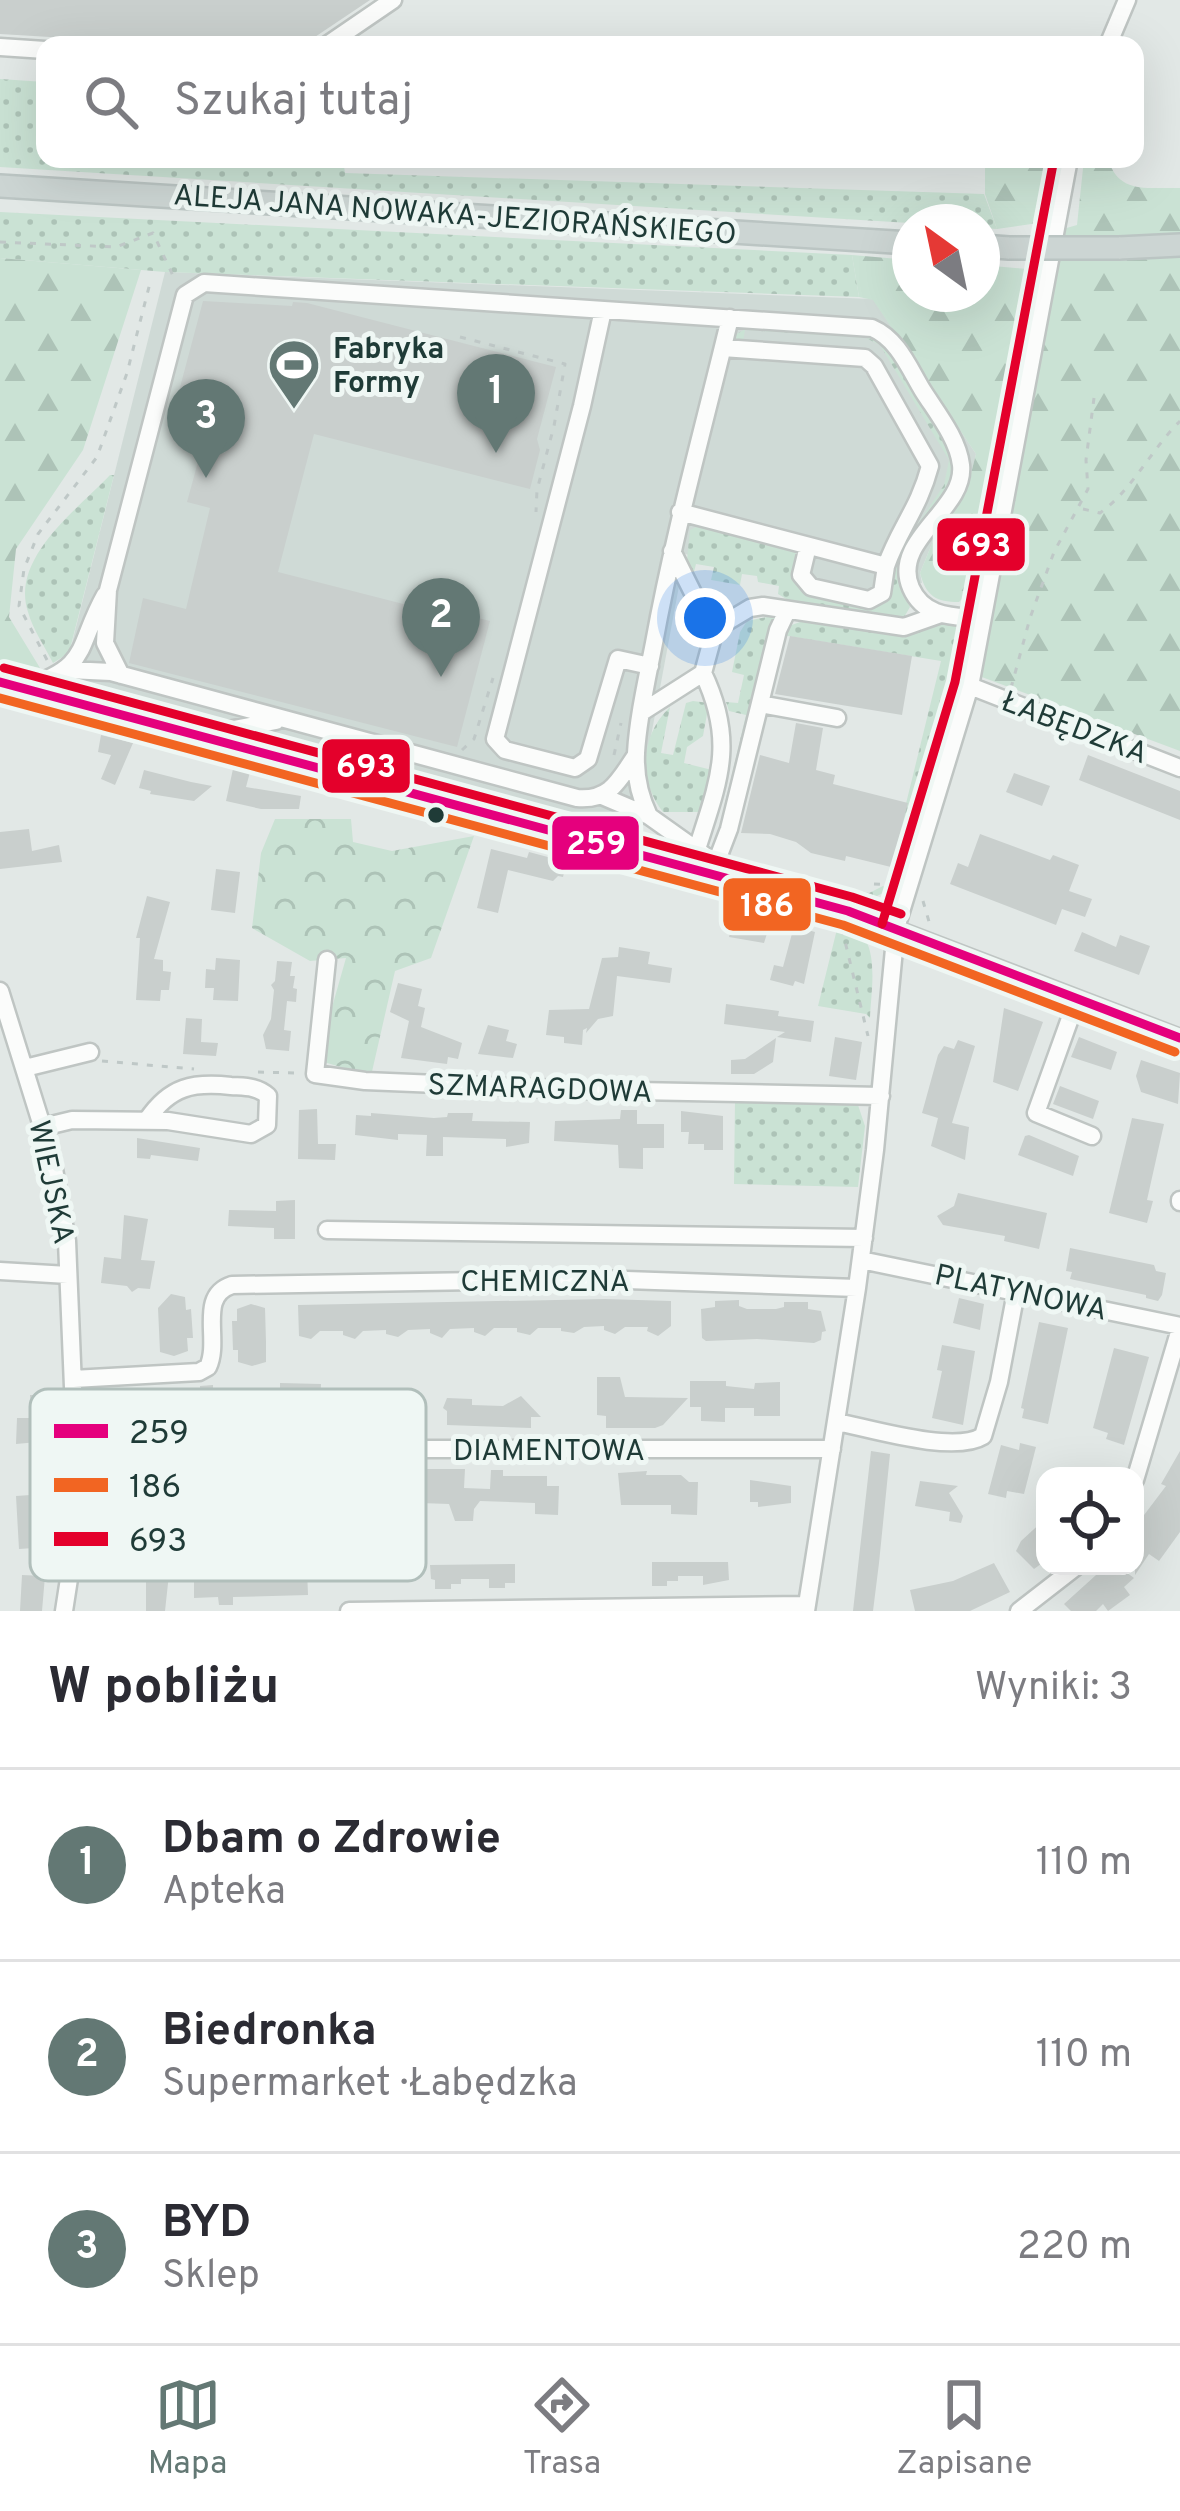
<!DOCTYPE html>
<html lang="pl">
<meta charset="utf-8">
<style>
body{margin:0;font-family:Overpass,sans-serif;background:#f2f2f3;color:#2b2b33}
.controls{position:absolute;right:36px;bottom:36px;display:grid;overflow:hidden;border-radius:24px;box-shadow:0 12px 48px #0002}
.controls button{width:108px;height:108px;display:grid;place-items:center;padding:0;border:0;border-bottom:3px solid #e1e1e2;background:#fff;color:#2b2b33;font:60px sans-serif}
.compass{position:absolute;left:892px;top:204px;width:108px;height:108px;border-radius:50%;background:#fff;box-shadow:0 12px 48px #0002;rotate:327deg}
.you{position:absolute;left:705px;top:618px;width:42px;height:42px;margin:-30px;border:9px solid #fff;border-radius:50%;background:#1a73e8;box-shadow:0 0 0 18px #1a73e833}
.badge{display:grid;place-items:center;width:78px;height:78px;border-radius:50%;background:#637874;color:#fff;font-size:39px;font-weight:700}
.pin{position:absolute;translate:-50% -99px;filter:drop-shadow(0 3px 6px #0008)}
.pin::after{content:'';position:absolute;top:63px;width:42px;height:36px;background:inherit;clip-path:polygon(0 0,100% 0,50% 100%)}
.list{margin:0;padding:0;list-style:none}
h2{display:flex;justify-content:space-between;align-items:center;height:156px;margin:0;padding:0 48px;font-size:51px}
h2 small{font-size:39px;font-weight:400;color:#7c7c81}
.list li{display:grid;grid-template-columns:78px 1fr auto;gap:36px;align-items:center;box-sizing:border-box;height:192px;padding:0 48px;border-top:3px solid #e1e1e2}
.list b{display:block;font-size:45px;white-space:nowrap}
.list p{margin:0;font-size:39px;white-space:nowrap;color:#7c7c81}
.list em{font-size:39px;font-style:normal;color:#7c7c81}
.icon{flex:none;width:66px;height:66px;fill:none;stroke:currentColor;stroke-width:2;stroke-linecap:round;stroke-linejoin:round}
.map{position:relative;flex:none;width:1180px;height:1611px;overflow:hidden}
.search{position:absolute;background:#fff;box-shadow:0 12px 48px #0002;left:36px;right:36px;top:36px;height:132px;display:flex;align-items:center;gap:30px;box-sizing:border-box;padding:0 42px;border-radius:24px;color:#7c7c81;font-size:45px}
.sheet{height:732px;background:#fff}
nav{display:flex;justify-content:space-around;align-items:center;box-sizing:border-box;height:168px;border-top:3px solid #e1e1e2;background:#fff;font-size:33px;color:#7c7c81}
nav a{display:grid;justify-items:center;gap:6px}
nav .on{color:#637874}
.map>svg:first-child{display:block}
.built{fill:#cfdad6}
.grass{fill:url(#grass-dots)}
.forest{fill:url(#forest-firs)}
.park{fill:url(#park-crowns)}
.building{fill:#c9cfcd}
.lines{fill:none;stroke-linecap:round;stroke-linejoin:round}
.minor-casing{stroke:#bfc5c3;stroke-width:21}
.major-casing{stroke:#bbc5c3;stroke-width:26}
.path{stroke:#bfc8c7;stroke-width:3;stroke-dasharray:6 9;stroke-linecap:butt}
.minor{stroke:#fbfcfb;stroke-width:16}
.major{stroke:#ccd5d3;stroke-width:21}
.major-bridge-casing{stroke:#bbc5c3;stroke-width:26;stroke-linecap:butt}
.major-bridge{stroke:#ccd5d3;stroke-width:21}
.bus-1-casing{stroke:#eff7f4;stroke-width:18}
.bus-2-casing{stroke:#eff7f4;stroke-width:18}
.bus-3-casing{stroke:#eff7f4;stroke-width:18}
.bus-1{stroke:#e5007d;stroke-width:9}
.bus-2{stroke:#f26522;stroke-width:9}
.bus-3{stroke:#e4002b;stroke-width:9}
.bus-dot{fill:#1f3b37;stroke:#eff7f4;stroke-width:4.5}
.labels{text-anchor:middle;stroke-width:10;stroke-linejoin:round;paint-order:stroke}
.street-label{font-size:30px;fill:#1f3b37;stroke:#eff7f4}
.poi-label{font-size:30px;font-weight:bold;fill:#1f3b37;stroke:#eff7f4;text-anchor:start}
.key{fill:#eff7f4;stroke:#b1bfbb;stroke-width:3}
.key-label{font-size:33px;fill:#1f3b37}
.line-badge{stroke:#eff7f4;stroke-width:4.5}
.badge-label{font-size:33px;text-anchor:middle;font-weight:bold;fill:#fff}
</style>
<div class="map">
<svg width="1180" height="1611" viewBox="0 0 1180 1611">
<defs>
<pattern id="grass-dots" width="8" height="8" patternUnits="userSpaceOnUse" patternTransform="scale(3)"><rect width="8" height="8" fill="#cae2d4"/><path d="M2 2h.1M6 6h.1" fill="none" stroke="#adc3b7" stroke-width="1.8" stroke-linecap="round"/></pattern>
<pattern id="forest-firs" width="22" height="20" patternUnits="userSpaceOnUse" patternTransform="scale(3)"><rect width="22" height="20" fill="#cae2d4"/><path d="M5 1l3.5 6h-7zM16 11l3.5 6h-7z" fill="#adc3b7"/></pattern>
<pattern id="park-crowns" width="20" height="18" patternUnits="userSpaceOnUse" patternTransform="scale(3)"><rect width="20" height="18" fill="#cae2d4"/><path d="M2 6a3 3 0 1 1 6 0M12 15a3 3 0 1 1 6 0" fill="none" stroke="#adc3b7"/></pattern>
</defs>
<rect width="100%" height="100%" fill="#e2e8e6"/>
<path class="built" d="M165 272 873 299 976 454 967 489 935 536 920 573 922 583 899 581 870 607 804 592 794 577 685 554 646 763 638 832 62 683Z"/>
<path class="grass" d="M0 79 45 82V159H343L345 173 984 194 997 229 982 228V222L910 223 0 167Z
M0 212 852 255 859 297 165 272 0 258Z
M749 327 863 335 880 342 890 352C907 379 951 436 952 466 953 521 873 527 910 607L903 619 893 620 793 603 778 594 779 586 758 582 757 576 742 574 740 585 711 580 714 567 696 564 692 580 686 569 690 530 698 526 793 549 797 555 795 577 804 592 870 607 888 597 900 551 944 485 949 460 880 345 866 338 745 330 743 342 736 341 735 335Z
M110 475H114L69 653 53 663C45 647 33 630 28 612 10 558 78 509 110 475Z
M776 615 721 829H719L746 715 729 711 726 702 738 703 744 675 732 672 740 632 747 621Z
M811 618 910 634 942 618 957 628 965 640 896 883 887 881 941 661 782 635 789 626Z
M693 701 709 703 703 736 687 747 684 763 712 770 700 812H663C638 781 640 735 670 707L661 753 673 755 686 703Z
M734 857 750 861 749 870 770 877 773 868 869 893 883 886 889 890 867 901 849 898 847 903 741 870 732 861Z
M838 925C884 925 871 988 870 1018L866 1014 818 1006Z
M735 1099 857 1102 865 1126 858 1187 734 1184Z"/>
<path class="forest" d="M985 159H1055L1045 222 997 229 985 194Z
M1084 159H1108C1119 195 1148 187 1180 188V751L979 676 1056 231 1077 225Z
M852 255 910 260V294H982V265L1038 270 975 586 959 602C936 602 926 596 920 573L935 536 967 489 976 454 873 300 859 297Z
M0 258 141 270 83 450 16 549 9 617 40 668 0 660Z"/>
<path class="park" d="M275 819H351L353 842 392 851 474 836 431 958 395 971 371 1076 317 1060 346 958 310 961 252 928 261 853Z"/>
<path class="building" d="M0 0H370L303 45H184L0 34Z
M203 301 292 306 293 302 307 303 556 367 537 439 540 450 530 489 314 434 285 545 278 572 427 610 428 605 490 621 457 747 129 663 143 598 186 609 210 508 187 502 202 447 225 453 237 407 179 391Z
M790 636 912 656 902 715 775 694Z
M796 723 823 728 816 770 835 775 833 784 908 803 891 867 846 856 845 861 811 853 796 842 770 834 741 833 760 755 789 763Z
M101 735 133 743 115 785 101 779 111 755 98 752Z
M1088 755 1180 791V820L1079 780Z
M233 769 250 772 246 787 301 796 299 809H261L226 801Z
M144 770 191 782 212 786 194 801 150 794 151 791 139 788Z
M1014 773 1050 786 1042 806 1006 792Z
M29 829 32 851 59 845 62 862 0 869V832Z
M980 834 1050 860 1053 855 1079 865 1069 891 1092 899 1085 917 1062 909 1056 925 950 884 958 863 968 867Z
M491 849 527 858 529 852 559 860 566 864 563 877 558 876 553 881 508 870 498 913 477 908Z
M216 869 240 872 235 913 211 910Z
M147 896 170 902 154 959 163 960V971L171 972 169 990H161L160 1001 136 1000 140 938H136Z
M736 910 771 921 764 943 729 937Z
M794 926 815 932 804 984 795 981 793 986 770 980 774 965 783 967Z
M1082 932 1116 947 1120 935 1150 946 1139 975 1074 951Z
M619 947 650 952 648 964 672 968 670 983 617 976 613 1016 598 1019 586 1033 587 1028 583 1030 582 1045 564 1043V1037L546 1035 549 1010 589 1009 602 958 618 957Z
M216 958 240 960 238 1001 213 1000 214 988H205L206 969 215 970Z
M277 961 292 962 290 976H295L293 988 297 989 296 1002 287 1001 284 1030 291 1031 289 1051 266 1049 263 1035 271 1019 274 990 271 985 275 981Z
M398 983 422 989 418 1006 425 1008 421 1027 462 1043 458 1059 448 1057 447 1064 401 1058 409 1021 390 1012Z
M726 1004 779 1011 778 1016 814 1021 811 1042 777 1037 785 1032 724 1024Z
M1004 1008 1043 1022 1018 1091 993 1082Z
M186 1018 202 1019 201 1042 218 1043 216 1056 183 1054Z
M488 1025 509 1030 506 1041 517 1044 513 1058 478 1054Z
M835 1037 862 1042 856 1080 829 1076Z
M1079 1037 1117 1052 1111 1070 1071 1057Z
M776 1038 773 1062 754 1074H731V1060L745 1059Z
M958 1040 975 1046 952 1123 969 1127 965 1160 931 1146 938 1118 922 1113 938 1055 944 1046 954 1049Z
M1141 1060 1180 1073 1178 1104 1141 1092 1136 1076Z
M1060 1086 1099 1101 1093 1119 1053 1104Z
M317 1109 318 1144H336L335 1160 298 1159 299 1110Z
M621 1110H637V1124H664V1148H643V1169L619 1168 618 1145 554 1141 555 1121 620 1119Z
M681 1111 723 1116V1150H704V1144H688L689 1132H681Z
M371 1113 434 1118 447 1117 448 1113H473L472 1121 530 1122 529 1143 506 1147V1139L443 1137V1156H426L427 1135 398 1134V1140L355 1135 356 1115 371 1116Z
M1132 1118 1164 1124 1147 1200 1153 1201 1147 1223 1109 1213Z
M1029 1135 1079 1156 1073 1176 1018 1155 1025 1136Z
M137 1138 200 1148 198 1161 151 1155 150 1159 137 1158Z
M958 1193 1047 1213 1039 1249 1004 1241 1005 1236 943 1225 937 1216 954 1206Z
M295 1200V1239H274V1228L228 1226 229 1210 276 1211V1201Z
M124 1215 148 1219 141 1260 155 1261 150 1289 138 1288 132 1292 127 1286 101 1283 104 1257 121 1259Z
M1070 1248 1154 1265 1156 1271 1166 1273 1162 1295 1158 1301 1146 1298V1295L1070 1279 1072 1272 1066 1271Z
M171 1294 185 1297 186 1310 191 1309 193 1338H187L188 1351 174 1356 160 1352 158 1308Z
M959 1298 984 1304 980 1330 953 1323Z
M605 1299 671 1301V1326L658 1336 647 1331 648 1327H625L615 1334 604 1330V1326L584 1327 574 1333 561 1331V1328H538L530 1335 517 1332V1328H494L485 1336 474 1332V1328L450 1329 442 1338 430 1333V1329L408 1330 398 1337 386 1334V1330L363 1331 355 1339 343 1335V1331H320L311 1339 299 1336 298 1305Z
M739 1300V1306L747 1309H776L784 1307V1302H808V1309L821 1311 826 1331 822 1332 821 1340 814 1343 757 1339 706 1341 702 1338 701 1309 715 1307V1301Z
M251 1304 265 1308 266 1342V1362L252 1366 238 1362V1350H233L232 1321H237V1309Z
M1039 1322 1068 1328 1048 1424 1022 1418 1024 1409 1021 1408Z
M942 1345 975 1351 963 1425 932 1418 942 1371 937 1370Z
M1114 1348 1149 1357 1124 1445 1106 1439 1108 1433 1093 1428Z
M597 1377H620L625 1397 688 1398 663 1425 655 1428H606V1416L597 1415Z
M690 1381H726V1386L754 1389 755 1383 780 1382V1416H754V1408H725V1422L701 1421V1407H690Z
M280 1383 321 1384 320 1404H312V1436H294V1404H280Z
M213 1385V1391H220L224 1399 221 1413 210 1417 166 1415V1419L125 1422 123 1398 200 1392V1386Z
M30 1395H47V1419H59L60 1440 16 1444 17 1418H31Z
M521 1396 541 1417H531V1428L447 1425V1411L443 1408 447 1398 472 1399V1405L503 1406Z
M1020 1443 1036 1447 1024 1494 1007 1491 1006 1498 988 1494 1001 1445 1019 1450Z
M871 1451 890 1454 879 1563 873 1611H853Z
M1180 1451V1532L1159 1561 1149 1554 1135 1575V1535L1142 1526 1138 1523 1166 1486 1161 1484Z
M361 1468H391V1483L421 1484V1469H465L464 1488 490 1489 491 1470H503V1476H547V1486H559L558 1515 535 1514V1503L480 1501 474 1509 473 1521H455L449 1504 391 1502V1512L361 1511Z
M647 1471 646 1475H681L689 1482H698L697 1515 671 1514V1505H621L618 1473Z
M750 1480 791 1486V1503L758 1507V1502H750Z
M920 1481 958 1486 949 1493 963 1516 961 1523 949 1521 950 1512 915 1506Z
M146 1490H164L166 1510H170V1527H166L165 1565H170L165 1611H146Z
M45 1494 48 1547 19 1549 16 1496Z
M1045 1519V1561L1034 1569 1016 1551 1021 1541Z
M194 1527H214L215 1570 307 1569 308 1595 233 1597V1605H219L218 1597 194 1598Z
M652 1562H728L729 1580 703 1585V1576H678V1581H667V1586H652Z
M994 1563 1010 1592 970 1611H915L910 1590 953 1581Z
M515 1564V1583H505V1588H489V1579H461V1584H451V1589H435V1580L431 1579 430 1565Z
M1106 1566H1118L1134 1578 1124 1587 1130 1595 1108 1611 1103 1604 1096 1611H1071L1064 1604Z
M22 1575 45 1576 42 1611H20Z"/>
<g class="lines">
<g class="minor-casing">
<path id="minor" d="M327 45 393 0
M1108 45 1127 0
M0 47 45 50
M603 310 582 406 495 739 505 750 575 768 588 759 618 659 650 666
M680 512 886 566C899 529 919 508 930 466L874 366 865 358 723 348
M808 546 801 575 811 587 869 600 882 593 886 566
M672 551 703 613 715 629
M715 629 750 608 763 606 904 627 938 615
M69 670 111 672 577 798C610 801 619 780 636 755
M121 675 105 643 108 590 185 295 204 283 872 328C898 339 909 368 923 391 937 413 958 439 961 465 966 510 890 540 911 588 924 618 954 616 982 619
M0 682 848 911 1180 1038
M970 686 1180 768
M26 687C91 666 76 647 105 595
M760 704 837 718
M642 712 703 673 715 629
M207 734 276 721
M602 796 649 816 725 870
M649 816C640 797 635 775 636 753 638 717 647 679 654 643 674 533 704 426 730 318
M697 849C719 780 736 742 703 673
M716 863 729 829 778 630 787 611
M327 960 315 1074 365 1081 586 1090 881 1096
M0 991 52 1158 67 1241 77 1484V1527L64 1611
M1077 999 1036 1113 1092 1136
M25 1068 90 1052
M43 1127 72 1120 168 1121 251 1134 267 1125 268 1096C257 1086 245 1087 231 1086 193 1082 170 1086 147 1120
M1180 1200V1202
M327 1230 864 1238
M861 1260 1180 1326
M0 1271 68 1275
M73 1379 199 1372 208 1367C221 1340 197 1296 232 1285L597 1279 857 1288
M837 1422C872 1429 954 1454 983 1436L999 1382 1016 1292
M266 1449H832
M77 1455C119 1461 165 1468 203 1490 252 1519 243 1548 311 1555
M1135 1480 1180 1329
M349 1611 807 1605
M806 1611 857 1288 875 1150 896 928 970 686 1069 159
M1019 1611 1077 1566"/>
</g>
<g class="major-casing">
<path id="major" d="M0 186 910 243
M982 246 1009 248
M1119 248 1180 245"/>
</g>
<path class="path" d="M0 242 116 247 153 233 175 280
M460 337 565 364 554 426 537 490 536 512
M1083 509 1100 513C1132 490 1151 450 1180 421
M47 660 19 606 24 569 38 534 97 457 127 373 150 283
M1011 688 1030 618 1054 552 1088 489 1086 460 1094 398
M462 750 474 739 493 678
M614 755 621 723
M596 824 634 836
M874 884 892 885
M923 901 930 925
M842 929 868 1036
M102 1061 194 1069
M258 1072 296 1073"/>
<use href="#minor" class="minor"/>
<use href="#major" class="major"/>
<g class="major-bridge-casing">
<path id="major-bridge" d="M1009 248H1119"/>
</g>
<use href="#major-bridge" class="major-bridge"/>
<g class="bus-1-casing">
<path id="bus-1" d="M0 682 848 911 1180 1038"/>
</g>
<g class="bus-2-casing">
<path id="bus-2" d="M0 698 843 925 1175 1052"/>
</g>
<g class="bus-3-casing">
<path id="bus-3" d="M4 668 852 897 901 914
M882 924 955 682 1054 159"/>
</g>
<use href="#bus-1" class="bus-1"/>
<use href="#bus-2" class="bus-2"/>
<use href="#bus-3" class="bus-3"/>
</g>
<defs>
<g id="stadium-pin" transform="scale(2.7)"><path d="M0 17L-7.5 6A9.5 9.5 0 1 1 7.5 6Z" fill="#637874" stroke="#eff7f4"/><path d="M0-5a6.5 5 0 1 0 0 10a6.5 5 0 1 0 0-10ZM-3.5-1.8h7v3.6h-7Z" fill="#fff"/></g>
</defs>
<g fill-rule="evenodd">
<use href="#stadium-pin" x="294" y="365"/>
</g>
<circle class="bus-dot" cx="436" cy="815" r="10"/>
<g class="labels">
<g class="street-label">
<text transform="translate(455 214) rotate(4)" y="10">ALEJA JANA NOWAKA-JEZIORAŃSKIEGO</text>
<text transform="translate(1075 727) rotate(21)" y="10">ŁABĘDZKA</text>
<text transform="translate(540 1088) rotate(2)" y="10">SZMARAGDOWA</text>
<text transform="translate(52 1182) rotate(78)" y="10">WIEJSKA</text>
<text x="545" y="1291">CHEMICZNA</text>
<text transform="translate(1021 1292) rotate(12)" y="10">PLATYNOWA</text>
<text x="549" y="1460">DIAMENTOWA</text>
</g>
<g class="poi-label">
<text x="333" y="358">Fabryka<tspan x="333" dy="34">Formy</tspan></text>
</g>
</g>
<rect x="30" y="1389" width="396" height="192" rx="18" class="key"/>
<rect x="54" y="1424" width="54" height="14" fill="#e5007d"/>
<rect x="54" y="1478" width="54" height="14" fill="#f26522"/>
<rect x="54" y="1532" width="54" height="14" fill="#e4002b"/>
<g class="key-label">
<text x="129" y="1443">259</text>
<text x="129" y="1497">186</text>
<text x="129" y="1551">693</text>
</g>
<g class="line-badge">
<rect x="935" y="516" width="92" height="57" rx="12" fill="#e4002b"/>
<rect x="320" y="737" width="92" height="58" rx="12" fill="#e4002b"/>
<rect x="550" y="814" width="91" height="58" rx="12" fill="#e5007d"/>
<rect x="721" y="876" width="92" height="57" rx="12" fill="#f26522"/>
</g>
<g class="badge-label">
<text x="981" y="556">693</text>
<text x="366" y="777">693</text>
<text x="596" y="854">259</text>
<text x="767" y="916">186</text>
</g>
</svg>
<div class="controls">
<button><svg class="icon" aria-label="locate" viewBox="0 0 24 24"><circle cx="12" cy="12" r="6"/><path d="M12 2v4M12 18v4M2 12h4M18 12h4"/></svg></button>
</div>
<svg class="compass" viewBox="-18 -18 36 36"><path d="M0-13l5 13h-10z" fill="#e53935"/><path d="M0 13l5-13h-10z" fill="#7c7c81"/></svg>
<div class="you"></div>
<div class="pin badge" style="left:496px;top:453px">1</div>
<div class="pin badge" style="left:441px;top:677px">2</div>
<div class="pin badge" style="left:206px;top:478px">3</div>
<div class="search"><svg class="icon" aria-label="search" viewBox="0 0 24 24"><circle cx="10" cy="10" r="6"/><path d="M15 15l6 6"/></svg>Szukaj tutaj</div>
</div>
<section class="sheet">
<h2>W pobliżu<small>Wyniki: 3</small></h2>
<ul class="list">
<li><span class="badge">1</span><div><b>Dbam o Zdrowie</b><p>Apteka</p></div><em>110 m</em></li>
<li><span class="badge">2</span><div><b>Biedronka</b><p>Supermarket · Łabędzka</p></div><em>110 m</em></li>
<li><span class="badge">3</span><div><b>BYD</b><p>Sklep</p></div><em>220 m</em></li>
</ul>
</section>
<nav>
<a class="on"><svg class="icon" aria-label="map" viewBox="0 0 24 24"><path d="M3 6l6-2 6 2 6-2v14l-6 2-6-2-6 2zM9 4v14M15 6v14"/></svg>Mapa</a>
<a><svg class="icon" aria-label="directions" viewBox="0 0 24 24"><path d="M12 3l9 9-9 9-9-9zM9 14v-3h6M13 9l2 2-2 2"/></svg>Trasa</a>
<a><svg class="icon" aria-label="saved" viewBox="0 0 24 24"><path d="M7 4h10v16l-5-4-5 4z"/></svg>Zapisane</a>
</nav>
